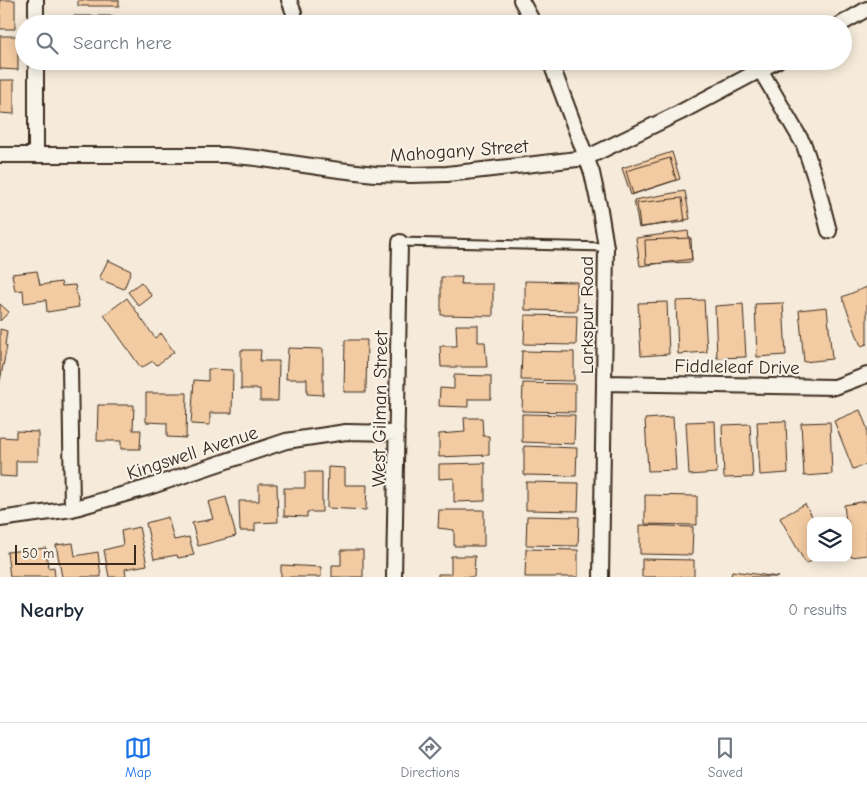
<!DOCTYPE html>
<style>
body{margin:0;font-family:"Comic Neue",sans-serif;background:#f6f6f7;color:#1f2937}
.controls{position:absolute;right:15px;bottom:15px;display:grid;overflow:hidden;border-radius:10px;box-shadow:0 2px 12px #0003}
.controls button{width:45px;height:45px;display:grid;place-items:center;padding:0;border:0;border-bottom:1px solid #e0e1e3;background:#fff;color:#1f2937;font:25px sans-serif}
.scale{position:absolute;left:15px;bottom:12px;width:121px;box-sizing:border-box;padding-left:5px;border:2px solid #3b2a1e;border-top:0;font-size:14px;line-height:18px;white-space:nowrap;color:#3b2a1e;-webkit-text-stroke:4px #f7f3e8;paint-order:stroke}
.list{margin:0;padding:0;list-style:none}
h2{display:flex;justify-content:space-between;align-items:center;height:65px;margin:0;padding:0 20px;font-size:21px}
h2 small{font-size:16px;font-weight:400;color:#747a83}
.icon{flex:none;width:28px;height:28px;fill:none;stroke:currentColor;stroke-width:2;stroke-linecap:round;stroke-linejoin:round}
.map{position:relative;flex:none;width:867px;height:577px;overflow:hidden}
.search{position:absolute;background:#fff;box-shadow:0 2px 12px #0003;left:15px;right:15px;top:15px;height:55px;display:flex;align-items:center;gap:12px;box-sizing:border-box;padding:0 18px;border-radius:28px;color:#747a83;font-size:19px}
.sheet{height:145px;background:#fff}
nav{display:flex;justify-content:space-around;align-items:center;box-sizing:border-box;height:70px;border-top:1px solid #e0e1e3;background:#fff;font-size:14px;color:#747a83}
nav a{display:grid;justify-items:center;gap:2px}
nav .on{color:#1a73e8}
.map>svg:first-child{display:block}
.building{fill:#f3cba2;stroke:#3b2a1e}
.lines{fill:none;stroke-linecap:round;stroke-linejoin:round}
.lane-casing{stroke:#3b2a1e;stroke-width:11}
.street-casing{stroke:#3b2a1e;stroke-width:18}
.lane{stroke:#f7f3e8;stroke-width:7}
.street{stroke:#f7f3e8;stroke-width:14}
.labels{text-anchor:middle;stroke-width:4;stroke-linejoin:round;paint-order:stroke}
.street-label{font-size:19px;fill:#3b2a1e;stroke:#f7f3e8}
</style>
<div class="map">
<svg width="867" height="577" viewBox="0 0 867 577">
<rect width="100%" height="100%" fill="#f6ebda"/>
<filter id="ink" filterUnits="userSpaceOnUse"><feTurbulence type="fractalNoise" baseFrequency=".02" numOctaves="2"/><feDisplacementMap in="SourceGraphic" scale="10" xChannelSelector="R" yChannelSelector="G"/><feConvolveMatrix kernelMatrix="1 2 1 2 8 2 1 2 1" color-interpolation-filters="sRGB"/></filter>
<g filter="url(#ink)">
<path class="building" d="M0 0H15V29H0Z
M78 0H119V6H78Z
M74 16H115V24H73Z
M0 36H18V70L0 69Z
M0 80H14V114L0 113Z
M672 152 680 179 631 195 622 168Z
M670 158 676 180 633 194 626 171Z
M685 191 690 219 639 228 634 200Z
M682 198 685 222 640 227 637 203Z
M688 231 692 259 640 266 636 238Z
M691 238 692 262 646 264 645 240Z
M108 260 131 271 124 289 99 279Z
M37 271 40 285 61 282 62 286 75 285 79 307 47 312 46 300 24 303 23 290 15 291 12 274Z
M441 277H462L461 284H493V316L441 315Z
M525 281 577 282V311L525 310Z
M141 282 152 296 139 306 128 292Z
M867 287V344L861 346 842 297Z
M127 298 155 338 161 333 174 352 157 365 153 361 141 368 104 315Z
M704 300 707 352 678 354 676 301Z
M667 302 669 354 641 356 638 303Z
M783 303 786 355 757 357 755 304Z
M0 304 9 312 0 321Z
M743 304 746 357 717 358 715 306Z
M827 307 832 359 804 362 799 310Z
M525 315 577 316 576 345 524 344Z
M456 325H478V342H485L487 367H441L440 346H457Z
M0 329 7 331 5 345 7 346 0 381Z
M345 340H367L366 392H344Z
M288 348 323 349V395L307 394V379H286Z
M241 350H261L260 361H279L278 401H260V389H241Z
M522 351 574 352V381L521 380Z
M208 369 233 370 232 413H210V425L191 424 194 380 208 381Z
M454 375 491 376V399H468V407L439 406 440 388 454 389Z
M523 383 575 384V412L522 411Z
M146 393H187L186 438 167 437V423L146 422Z
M98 405H134L133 430H141L140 449H121V441H97Z
M860 410 867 428V464L853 469 834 421Z
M522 414 575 415 574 444 522 442Z
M673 417 676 470 648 471 645 419Z
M464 418H482L483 436H489V455L439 457V434L465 432Z
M715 421 717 473 689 475 686 422Z
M786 421 788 473 760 475 757 422Z
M830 422 832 474 804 476 801 423Z
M750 424 753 477 724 478 722 425Z
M16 431 38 432V461H16V477L0 476V437L16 438Z
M524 446 577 448 576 476 524 475Z
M485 463V501L454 502V478L439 479V464Z
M328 467 345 468V485H367L366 510 327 508Z
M305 472H322V512H307V517L284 516V488H305Z
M526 482 579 483 578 511 526 510Z
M259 484H277L278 522 255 523V531H240L239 501H259Z
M645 495 697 496V525L645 524Z
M226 497 236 536 198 546 192 523 213 519 208 502Z
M867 501V555L851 557 848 536V521H846L844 505Z
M805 504 815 521H811V558H816L806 564 780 518Z
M439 510H484V546H454V530L438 528Z
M527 516 579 517 578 546 526 545Z
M168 517 174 540 189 537 194 555 178 558 177 555 154 559 146 523Z
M640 525 693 527 692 555 640 554Z
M139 527 147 565 125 569 126 577H109L104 550 123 545 121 531Z
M73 543 75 556 98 552 101 577H62L56 545Z
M46 548 48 568 54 567 55 577H10L7 552Z
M526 549 578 550V577H525Z
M341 550H363V577H332V565H341Z
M451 556H475L474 577H438V574H451Z
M642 559 694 560V577H642Z
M281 565 321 567V577H281Z
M732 571 778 577H731Z"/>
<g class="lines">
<g class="lane-casing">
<path id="lane" d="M400 242 606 247"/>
</g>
<g class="street-casing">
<path id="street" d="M36 0V24
M289 0 294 13
M521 0 534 24
M841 24 867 9
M36 61V155
M550 61 592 173 600 210 606 247 604 383 601 577
M761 71 804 145 816 181 829 231
M0 155H225L256 158 339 170 375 174 411 175 447 174 483 170 586 158 679 113 777 61
M70 365 72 509
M604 383 835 387 867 375
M0 519 72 509 146 488 286 441 346 432 397 433
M394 577 400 242"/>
</g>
<use href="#lane" class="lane"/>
<use href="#street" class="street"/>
</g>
</g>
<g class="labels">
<g class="street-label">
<text transform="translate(459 150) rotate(-4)" y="7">Mahogany Street</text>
<text transform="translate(586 315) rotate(-90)" y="7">Larkspur Road</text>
<text transform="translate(737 366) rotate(1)" y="7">Fiddleleaf Drive</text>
<text transform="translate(379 409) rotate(-89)" y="7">West Gilman Street</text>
<text transform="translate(192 452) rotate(-18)" y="7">Kingswell Avenue</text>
</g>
</g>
</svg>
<div class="controls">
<button><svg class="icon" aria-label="layers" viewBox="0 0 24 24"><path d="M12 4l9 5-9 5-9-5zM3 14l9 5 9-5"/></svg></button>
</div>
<div class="scale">50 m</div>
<div class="search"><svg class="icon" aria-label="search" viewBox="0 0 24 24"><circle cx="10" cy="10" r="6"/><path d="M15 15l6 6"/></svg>Search here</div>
</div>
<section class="sheet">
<h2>Nearby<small>0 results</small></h2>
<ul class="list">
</ul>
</section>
<nav>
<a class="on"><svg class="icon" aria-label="map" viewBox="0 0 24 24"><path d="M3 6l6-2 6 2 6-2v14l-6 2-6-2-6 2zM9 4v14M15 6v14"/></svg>Map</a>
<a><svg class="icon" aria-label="directions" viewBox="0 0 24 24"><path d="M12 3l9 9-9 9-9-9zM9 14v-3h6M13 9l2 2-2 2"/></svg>Directions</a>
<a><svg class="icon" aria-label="saved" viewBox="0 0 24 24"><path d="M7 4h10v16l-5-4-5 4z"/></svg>Saved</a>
</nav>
